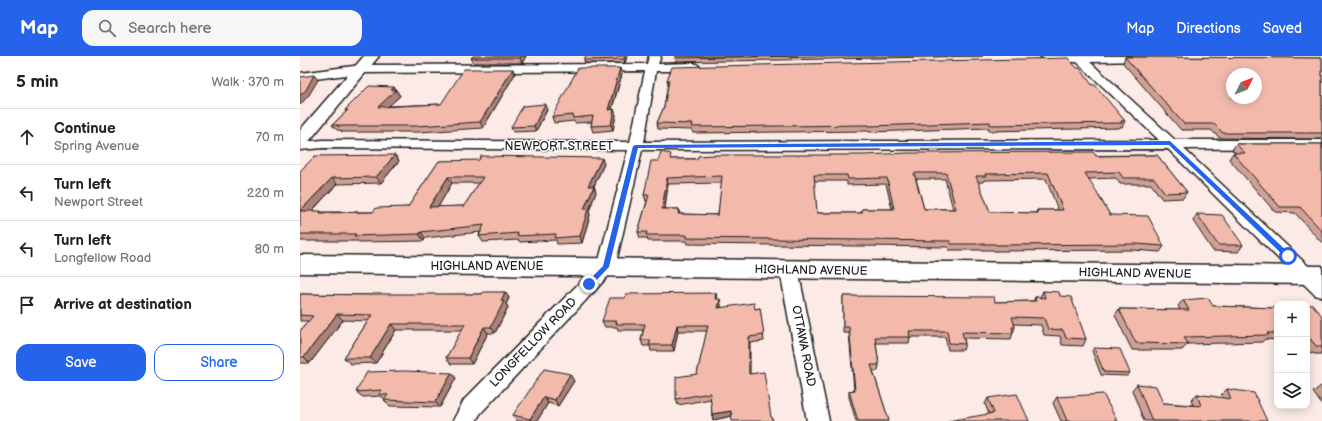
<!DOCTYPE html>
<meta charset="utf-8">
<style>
body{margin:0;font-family:"Balsamiq Sans",sans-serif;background:#f6f6f6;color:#222}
.controls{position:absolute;right:12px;bottom:12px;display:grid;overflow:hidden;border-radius:8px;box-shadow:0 2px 10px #0003}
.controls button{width:36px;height:36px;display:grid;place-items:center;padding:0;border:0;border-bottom:1px solid #e0e0e0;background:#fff;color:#222;font:20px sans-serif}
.compass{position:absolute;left:926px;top:12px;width:36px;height:36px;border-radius:50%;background:#fff;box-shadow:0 2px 10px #0003;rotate:48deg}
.stop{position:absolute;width:12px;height:12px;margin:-9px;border:3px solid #2563eb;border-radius:50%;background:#fff}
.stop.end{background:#2563eb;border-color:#fff;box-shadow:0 1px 4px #0008}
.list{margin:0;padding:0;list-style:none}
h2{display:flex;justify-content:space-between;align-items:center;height:52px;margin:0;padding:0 16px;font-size:17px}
h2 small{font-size:13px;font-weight:400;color:#767676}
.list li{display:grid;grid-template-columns:26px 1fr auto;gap:12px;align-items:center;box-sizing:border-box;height:56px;padding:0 16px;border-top:1px solid #e0e0e0}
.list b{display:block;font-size:15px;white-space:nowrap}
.list p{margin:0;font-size:13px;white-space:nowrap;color:#767676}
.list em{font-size:13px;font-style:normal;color:#767676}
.actions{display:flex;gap:8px;padding:12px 16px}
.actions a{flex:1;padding:9px 0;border:1px solid #2563eb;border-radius:12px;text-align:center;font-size:14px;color:#2563eb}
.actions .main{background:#2563eb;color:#fff}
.icon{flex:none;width:22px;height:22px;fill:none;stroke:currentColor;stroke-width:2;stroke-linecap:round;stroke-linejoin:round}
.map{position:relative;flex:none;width:1022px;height:365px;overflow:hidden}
header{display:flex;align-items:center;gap:24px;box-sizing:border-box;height:56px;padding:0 20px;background:#2563eb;color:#fff}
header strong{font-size:19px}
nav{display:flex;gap:22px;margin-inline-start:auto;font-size:14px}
.search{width:280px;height:36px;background:#f6f6f6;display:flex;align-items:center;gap:10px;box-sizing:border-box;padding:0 14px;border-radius:12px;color:#767676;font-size:15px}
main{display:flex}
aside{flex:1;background:#fff}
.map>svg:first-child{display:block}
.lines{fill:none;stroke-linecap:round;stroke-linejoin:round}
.street-casing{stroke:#1c1c1c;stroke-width:3}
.secondary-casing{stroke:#1c1c1c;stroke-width:3}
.street{fill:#fff;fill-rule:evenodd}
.secondary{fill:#fff;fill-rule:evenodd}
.wall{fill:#d1a094;stroke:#1c1c1c;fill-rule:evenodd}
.shaded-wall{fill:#aa8278;stroke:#1c1c1c}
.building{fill:#f3baac;stroke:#1c1c1c;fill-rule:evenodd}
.route{fill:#2563eb}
.labels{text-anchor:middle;stroke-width:3;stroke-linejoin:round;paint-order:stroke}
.street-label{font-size:12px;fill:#1c1c1c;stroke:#fff}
</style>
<header>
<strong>Map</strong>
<div class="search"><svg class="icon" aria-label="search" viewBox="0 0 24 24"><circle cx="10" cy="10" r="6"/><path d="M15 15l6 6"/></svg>Search here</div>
<nav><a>Map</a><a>Directions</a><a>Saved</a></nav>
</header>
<main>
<aside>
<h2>5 min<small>Walk · 370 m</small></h2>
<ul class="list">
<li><svg class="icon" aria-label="ahead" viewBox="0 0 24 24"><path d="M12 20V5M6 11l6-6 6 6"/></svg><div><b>Continue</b><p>Spring Avenue</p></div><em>70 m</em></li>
<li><svg class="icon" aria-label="left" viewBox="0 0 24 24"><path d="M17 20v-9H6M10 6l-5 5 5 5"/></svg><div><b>Turn left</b><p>Newport Street</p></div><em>220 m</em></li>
<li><svg class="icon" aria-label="left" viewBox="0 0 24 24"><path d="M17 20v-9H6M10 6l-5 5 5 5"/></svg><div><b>Turn left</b><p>Longfellow Road</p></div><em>80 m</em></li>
<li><svg class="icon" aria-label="arrive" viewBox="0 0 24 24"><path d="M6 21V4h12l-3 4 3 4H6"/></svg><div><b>Arrive at destination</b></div></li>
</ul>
<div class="actions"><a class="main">Save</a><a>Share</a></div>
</aside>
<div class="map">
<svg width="1022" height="365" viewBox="0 0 1022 365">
<rect width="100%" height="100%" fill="#fbeae6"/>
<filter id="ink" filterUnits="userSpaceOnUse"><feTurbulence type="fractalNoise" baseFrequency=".025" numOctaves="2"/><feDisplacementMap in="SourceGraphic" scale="8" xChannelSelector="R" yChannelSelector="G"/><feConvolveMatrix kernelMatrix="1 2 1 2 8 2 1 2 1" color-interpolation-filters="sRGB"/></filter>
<g filter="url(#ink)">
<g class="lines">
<g class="street-casing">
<path id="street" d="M349 0H361L358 8 394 7 398 9 400 11 398 13 394 15H356L344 86 859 84 777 6H746L742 5 740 3 744 0H852L854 2 852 4 848 5 790 6 875 84H1022V92L884 93 1022 223V241L1015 239 868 93 342 94 315 211 312 216 180 358 176 365H153L164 344 298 208 328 94 23 92 0 94V86L23 84 330 86 345 15 61 17 0 25V17L61 9 347 8Z
M489 207 495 209 498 214 529 365H507L480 214 483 209Z"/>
</g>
<g class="secondary-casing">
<path id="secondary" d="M64 0H79L6 89 0 90V74Z
M0 199 1022 210V228L0 217Z"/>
</g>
<use href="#street" class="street"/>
<use href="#secondary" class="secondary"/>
</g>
<path class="wall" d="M226 0 222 7H174L171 2Z
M286 0H327L325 7H285L284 4Z
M376 0H683L376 6 375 2Z
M825 1 1022 2V83L920 82 911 74H881L823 7Z
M215 18 183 72 119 76H42L40 74H37L32 69 46 56 45 54 94 31 100 40 88 50 141 48Z
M322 18 312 53 316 59 313 74 293 76 291 70 292 66 275 67 274 65 254 67 252 61Z
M367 24 792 29 825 65 822 71H820L819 72 689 75V72L569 76 568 75 393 77 392 74 358 73 357 67 364 51 368 28Z
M247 54 236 75 213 76 211 71Z
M936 88H1022V187L995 157 975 156 929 103 933 97H936L932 94Z
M95 99 99 105 81 127 37 128 12 155 23 156H73L108 151 139 105 304 108 294 130 296 136 289 155 290 159 282 187 257 188 256 184 220 186 218 184 183 186 179 180 180 176 125 182 124 185 60 186 58 185H0V115ZM152 127H179L164 150 138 151Z
M857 99 887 136 883 142 862 143 851 128H820L816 122 789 123 810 159 864 190 860 196 833 194 694 195 693 194H649L648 191 388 188 387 185H348L347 182H340L338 176 347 145H346L344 139 358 105 372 103ZM616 123H645L653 153H624ZM746 123 758 154H737L736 157 690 156 678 126H684V124ZM514 125H547V129L586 128 592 153H562L561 157H517ZM422 127 418 159 380 158 379 153H365L368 128Z
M897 158 943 189 938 196 913 195 893 165Z
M743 235 760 240 786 283 783 290 762 289 760 280 744 279 741 269 714 268 715 271 711 283 664 282 665 288 663 294H648L645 281H610L609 287H576L579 309 578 315H573L589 365H556L549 341V335L554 334 549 277H543V240L695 246 733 245 735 241H740Z
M205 236 209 242 206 248 208 251 195 277H188L172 308H151L146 302 162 274H96L76 307 51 308 44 302 68 265 43 264 10 307H0V275L8 265H0V238L71 239 182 238Z
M416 237 417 243 421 249V252L455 253 460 252 464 285 450 287 432 360 413 364 412 358 411 343 378 349 376 343 397 318 407 275H378L374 295H351L350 290H343L341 284 343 274H318L317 271H305L302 265 325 242Z
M883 244 913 250 977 252V284L965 283 962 286 888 288 882 294H832L815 259 819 253 880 254 878 250Z
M1007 249 1022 260V298H1014L1013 296 1009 297 1007 294Z
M794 292 830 317 827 320 801 319 792 295Z
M156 322 140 351 90 350 84 344 85 343 81 340 63 341 56 336Z
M274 325 258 350 248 347 237 365H217L213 359Z
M837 328 863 347 893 349 891 344 897 338 922 342 921 339 927 333 967 365H844L832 334Z
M1021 330H1022V349L1013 336Z
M757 341 817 365H761L753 347Z
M688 342 729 365 689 358 685 348Z"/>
<path class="shaded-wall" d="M221 0H226L222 7 220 2Z
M325 0H327L325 7 324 3Z
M320 12 322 18 310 59 308 54Z
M213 13 215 18 183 72 180 66Z
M14 19 18 24 9 39 0 49V39Z
M94 31 100 40 81 57 78 51 91 34Z
M245 48 247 54 236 75 234 70Z
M314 53 316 59 313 74 311 69Z
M95 99 99 105 81 127 76 121Z
M302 102 304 108 291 136 288 130Z
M148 121 152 127 134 158 129 151Z
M32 122 37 128 6 161 0 155Z
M367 122 368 128 364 159 362 153Z
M294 130 296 136 289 155 290 159 282 187 280 180 284 153Z
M121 176 125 182 124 185 119 178Z
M205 236 209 242 206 248 208 251 195 277 191 271 201 245Z
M420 243 421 249 420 258 418 252Z
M37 258 43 264 10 307 4 301Z
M91 268 96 274 76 307 70 302Z
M377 269 378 275 374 295 372 289Z
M184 271 188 277 172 308 168 302Z
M449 281 450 287V324L449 318Z
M152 317 156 322 140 351 135 346Z
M270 318 274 325 258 350 255 344Z
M244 341 248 347 237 365H232L230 363Z
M431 355 432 360 413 364 412 358Z"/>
<path class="building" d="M173 0H221L220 2H171Z
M286 0H325L324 3 284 4Z
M376 0H498L375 2Z
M825 1 1022 2V77H923L914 68H884ZM932 18H956V42H932Z
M768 2 777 12H780L792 29H795L825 65H821L822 67 690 69V66L569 70V69L392 71 393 68 357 67 364 51 369 24H367L372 11Z
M278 12H320L308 54 314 53 311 69 291 70 293 60 273 62V59L252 61Z
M164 13H213L180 66 116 70H37L39 69H32L48 54H45L69 30 94 31 91 34H96L78 51 141 48Z
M14 19 6 34 0 39V21Z
M245 48 234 70 211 71 223 50Z
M936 88H1022V175L1000 151H980L933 97H945Z
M361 96 371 98 370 103H397L398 100 413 99H564L608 97 793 96 796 100 857 99 887 136 865 137 854 122H823L819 116 785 117 810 159 848 160 864 190 837 188 696 189 695 188H651L650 185 387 182V179H346L347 176H338L349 139H344L351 105H358ZM614 117H646L656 153H624ZM748 117 763 154H737L738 157 690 156 676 120H686L685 118ZM514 119H547L548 123 587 122 594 153H562V157H517ZM422 120 418 159 378 158 379 153H362L367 122Z
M95 99 76 121 32 122 0 155H21L20 157 73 156 76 152 108 151 139 105 179 104 181 100 302 102 288 130H294L284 153H288L280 180 255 182 256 178 217 180 218 177 179 180 184 169 121 176 119 178 54 180 56 178H0V115L15 100ZM148 121H183L164 150 129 151Z
M897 158 922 159 943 189H918Z
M743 235 759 236 760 240 771 241 786 283 766 282 763 274 748 273 744 262 712 261 715 271H712L713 277 662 276 665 288 649 287 647 275H609L610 281H575L579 309H571L589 365H558L549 335 555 334 549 271H543V240L694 241 695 246 736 245 735 241 745 242Z
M183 236H205L201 245H204L191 271H184L168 302H146L165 268H91L70 302H44L72 259 37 258 4 301H0V275L13 260 0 259V238L71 239 73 238H182Z
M416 237 415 243H420L418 252 454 247 455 253 460 252 464 279 449 281V318L464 316 471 361H472L473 365H432L431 355 412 358 410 337 376 343V321L397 318 408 269H377L372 289H349L351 284H341L345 268H316L317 265H302L310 242H325L326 238Z
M908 242 913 250 977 252V277H967L969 279 884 281 888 288 836 287 819 253 889 254 883 244Z
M1007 249H1013L1022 260V292L1020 290H1016L1007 279Z
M794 292 820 293 830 317 804 316Z
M244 313 270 318 255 344 244 341 230 363 213 359Z
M105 315 152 317 135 346 84 344 88 339 79 338 82 334 56 336 67 316Z
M837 328 856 330 863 347 901 350 897 338 931 343 927 333 954 337 967 365H852Z
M717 338 729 365H648L694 357 688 342Z
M803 338 817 365H767L757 341Z"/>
</g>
<path class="route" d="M870 85 991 199V202H986L869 89 338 92 309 211 291 230 289 231 285 228 303 210 333 90 336 89Z"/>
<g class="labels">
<g class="street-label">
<text x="259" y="94">NEWPORT STREET</text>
<text x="187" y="214">HIGHLAND AVENUE</text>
<text transform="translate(511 214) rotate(1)" y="4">HIGHLAND AVENUE</text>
<text transform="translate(835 217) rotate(1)" y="4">HIGHLAND AVENUE</text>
<text transform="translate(233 286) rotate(-46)" y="4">LONGFELLOW ROAD</text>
<text transform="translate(504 290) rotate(79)" y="4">OTTAWA ROAD</text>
</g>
</g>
</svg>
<div class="controls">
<button>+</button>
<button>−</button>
<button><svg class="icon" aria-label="layers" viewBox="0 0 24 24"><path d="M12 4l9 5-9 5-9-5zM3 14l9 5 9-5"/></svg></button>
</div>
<svg class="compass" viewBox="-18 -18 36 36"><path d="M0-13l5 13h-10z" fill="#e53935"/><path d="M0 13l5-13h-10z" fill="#767676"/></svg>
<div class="stop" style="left:988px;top:200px"></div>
<div class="stop end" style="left:289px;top:228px"></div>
</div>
</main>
